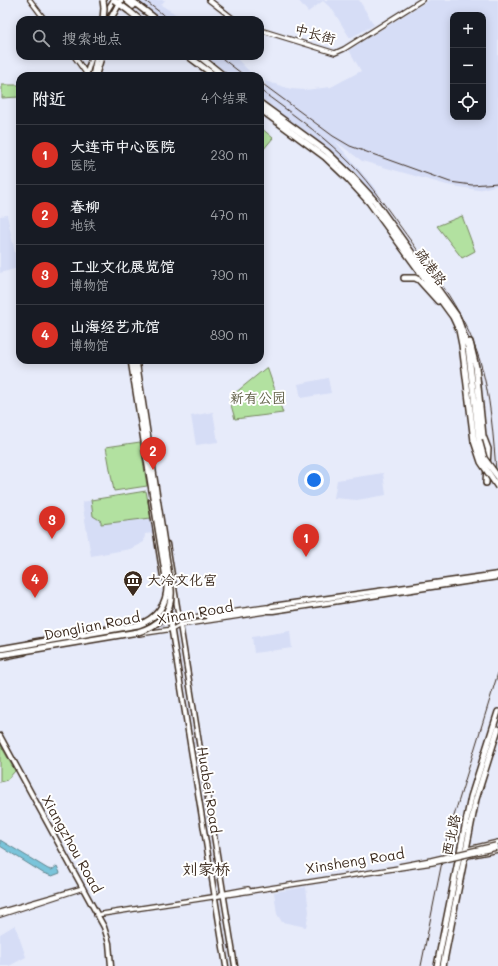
<!DOCTYPE html>
<html lang="zh">
<meta charset="utf-8">
<style>
body{margin:0;font-family:Mali,"LXGW WenKai TC",sans-serif;background:#20242c;color:#f1f3f6}
.controls{position:absolute;right:12px;top:12px;display:grid;overflow:hidden;border-radius:8px;box-shadow:0 2px 10px #0003}
.controls button{width:36px;height:36px;display:grid;place-items:center;padding:0;border:0;border-bottom:1px solid #363941;background:#171b24;color:#f1f3f6;font:20px sans-serif}
.you{position:absolute;left:314px;top:480px;width:14px;height:14px;margin:-10px;border:3px solid #fff;border-radius:50%;background:#1a73e8;box-shadow:0 0 0 6px #1a73e833}
.badge{display:grid;place-items:center;width:26px;height:26px;border-radius:50%;background:#d93025;color:#fff;font-size:13px;font-weight:700}
.pin{position:absolute;translate:-50% -33px;filter:drop-shadow(0 1px 2px #0008)}
.pin::after{content:'';position:absolute;top:21px;width:14px;height:12px;background:inherit;clip-path:polygon(0 0,100% 0,50% 100%)}
.list{margin:0;padding:0;list-style:none}
h2{display:flex;justify-content:space-between;align-items:center;height:52px;margin:0;padding:0 16px;font-size:17px}
h2 small{font-size:13px;font-weight:400;color:#9ea1a6}
.list li{display:grid;grid-template-columns:26px 1fr auto;gap:12px;align-items:center;box-sizing:border-box;height:60px;padding:0 16px;border-top:1px solid #363941}
.list b{display:block;font-size:15px;white-space:nowrap}
.list p{margin:0;font-size:13px;white-space:nowrap;color:#9ea1a6}
.list em{font-size:13px;font-style:normal;color:#9ea1a6}
.icon{flex:none;width:22px;height:22px;fill:none;stroke:currentColor;stroke-width:2;stroke-linecap:round;stroke-linejoin:round}
.map{position:relative;flex:none;width:498px;height:966px;overflow:hidden}
.search{position:absolute;background:#171b24;box-shadow:0 2px 10px #0003;left:16px;top:16px;width:248px;height:44px;display:flex;align-items:center;gap:10px;box-sizing:border-box;padding:0 14px;border-radius:12px;color:#9ea1a6;font-size:15px}
.panel{position:absolute;background:#171b24;box-shadow:0 2px 10px #0003;left:16px;top:72px;width:248px;height:292px;border-radius:12px}
.map>svg:first-child{display:block}
.built{fill:#d6ddf6;fill-rule:evenodd}
.green{fill:#b2e1a0;stroke:#76865f}
.water{fill:#7ac4da;stroke:#61868f}
.lines{fill:none;stroke-linecap:round;stroke-linejoin:round}
.primary-tunnel{stroke:#c5c4ce;stroke-width:4;stroke-dasharray:4 2;stroke-linecap:butt}
.secondary-casing{stroke:#3b2a1e;stroke-width:6}
.primary-casing{stroke:#3b2a1e;stroke-width:7}
.highway-casing{stroke:#3b2a1e;stroke-width:8}
.secondary{stroke:#fff;stroke-width:3.5}
.primary{stroke:#fff;stroke-width:4}
.highway{stroke:#fff;stroke-width:5}
.rail{stroke:#3b2a1e;stroke-width:1}
.secondary-bridge-casing{stroke:#3b2a1e;stroke-width:6;stroke-linecap:butt}
.highway-bridge-casing{stroke:#3b2a1e;stroke-width:8;stroke-linecap:butt}
.secondary-bridge{stroke:#fff;stroke-width:3.5}
.highway-bridge{stroke:#fff;stroke-width:5}
.labels{text-anchor:middle;stroke-width:4;stroke-linejoin:round;paint-order:stroke}
.street-label{font-size:14px;fill:#3b2a1e;stroke:#fff}
.park-label{font-size:14px;fill:#59583e;stroke:#fff}
.poi-label{font-size:14px;fill:#3b2a1e;stroke:#fff;text-anchor:start}
.quarter-label{font-size:16px;fill:#3b2a1e;stroke:#fff}
</style>
<div class="map">
<svg width="498" height="966" viewBox="0 0 498 966">
<rect width="100%" height="100%" fill="#e7ebfa"/>
<filter id="ink" filterUnits="userSpaceOnUse"><feTurbulence type="fractalNoise" baseFrequency=".025" numOctaves="2"/><feDisplacementMap in="SourceGraphic" scale="8" xChannelSelector="R" yChannelSelector="G"/><feConvolveMatrix kernelMatrix="1 2 1 2 8 2 1 2 1" color-interpolation-filters="sRGB"/></filter>
<g filter="url(#ink)">
<path class="built" d="M136 0H165L161 5 185 20H161Z
M298 0H359L374 25 350 38 332 9 323 1 308 12Z
M429 0H498V185L478 190 447 185 362 161 335 141 379 193 375 196 353 170 340 158 260 97V85L266 89 265 81 291 89 305 90 331 87 361 71 349 50ZM453 15H483V117H453Z
M205 56H234L254 76H231Z
M7 215 18 268 0 273V216Z
M328 378 331 393 301 398 298 384Z
M213 412 218 442 196 445 191 416Z
M383 473 386 495 357 500 334 498 337 480Z
M146 491 153 533 145 534 144 542 130 549 91 556 82 502Z
M290 631 292 648 254 653 252 637Z
M306 887 309 912 306 927 282 922 277 914 274 892Z
M15 925 26 957 9 966H0V934Z"/>
<path class="green" d="M2 85H20V101L19 97 2 98Z
M260 127 273 138 263 150 260 148Z
M462 216 475 251 462 258 437 226Z
M267 367 283 413 235 419 229 398Z
M140 442 147 486 114 491 106 447Z
M146 491 151 518 101 524V521L93 516 91 500Z
M0 744 15 771 7 780 0 782Z"/>
<path class="water" d="M0 840 48 869 52 870 57 866 60 873 52 876 43 873 0 846Z"/>
<g class="lines">
<path class="primary-tunnel" d="M131 629 209 618"/>
<g class="secondary-casing">
<path id="secondary" d="M30 0 45 20
M209 0 235 20
M260 30 335 53 344 49 422 0
M74 56 88 76
M149 621 170 618 179 619 267 607
M139 634 173 629 180 625 265 612
M29 642 131 624
M0 658 25 653
M460 851 498 842
M465 859 468 856 498 850
M221 894 248 889
M0 912 83 888
M0 915 83 888
M96 915 399 868"/>
</g>
<g class="primary-casing">
<path id="primary" d="M105 14 113 1
M86 76 92 56
M96 76 102 56
M151 501 163 577
M167 544 235 966
M166 595 226 966
M262 610 272 606 498 574
M209 618 260 611H273L498 577
M101 634 131 629
M52 644 101 634
M0 736 104 927 109 943 111 966"/>
</g>
<g class="highway-casing">
<path id="highway" d="M126 0 133 6
M131 0 157 20
M129 11 140 20
M188 56 215 76
M199 56 224 76
M93 76 97 56
M260 103 327 152 352 176 374 200 457 316 468 347 479 440
M260 109 325 157 348 179 369 202 453 317 459 330 462 345 474 441
M404 278H415L419 280 438 301
M470 342 476 367 483 436 488 449 486 483
M437 966 471 797 498 712
M443 966 476 799 498 729"/>
</g>
<use href="#secondary" class="secondary"/>
<use href="#primary" class="primary"/>
<use href="#highway" class="highway"/>
<path class="rail" d="M144 0 170 20
M219 56 245 76
M260 82 333 136 350 146 450 182 472 185 498 183
M260 90C288 111 317 131 343 156 365 176 382 202 400 226 433 272 469 316 483 372 493 411 494 453 498 492
M421 966 446 842 498 673"/>
<g class="secondary-bridge-casing">
<path id="secondary-bridge" d="M399 866 431 860 496 845
M399 868 432 863 496 848"/>
</g>
<g class="highway-bridge-casing">
<path id="highway-bridge" d="M103 0 104 8 103 20
M114 0 129 11
M110 20 121 0
M479 440 484 458 498 477
M474 441 481 462 498 487
M0 649 138 625C157 619 168 603 167 584L131 360
M0 655 138 632C159 626 173 612 171 589L136 360"/>
</g>
<use href="#secondary-bridge" class="secondary-bridge"/>
<use href="#highway-bridge" class="highway-bridge"/>
</g>
</g>
<defs>
<g id="museum-pin" transform="scale(1)"><path d="M0 17L-7.5 6A9.5 9.5 0 1 1 7.5 6Z" fill="#3b2a1e" stroke="#fff"/><path d="M0-6L6-3V-2H-6V-3ZM-5-1h2V3h-2ZM-1-1h2V3h-2ZM3-1h2V3H3ZM-6 4H6V6H-6Z" fill="#fff"/></g>
</defs>
<g fill-rule="evenodd">
<use href="#museum-pin" x="133" y="580"/>
</g>
<g class="labels">
<g class="street-label">
<text transform="translate(315 34) rotate(15)" y="5">中长街</text>
<text transform="translate(431 267) rotate(54)" y="5">疏港路</text>
<text transform="translate(195 613) rotate(-10)" y="5">Xinan Road</text>
<text transform="translate(92 626) rotate(-11)" y="5">Donglian Road</text>
<text transform="translate(209 790) rotate(81)" y="5">Huabei Road</text>
<text transform="translate(451 835) rotate(-78)" y="5">西北路</text>
<text transform="translate(72 844) rotate(61)" y="5">Xiangzhou Road</text>
<text transform="translate(355 861) rotate(-9)" y="5">Xinsheng Road</text>
</g>
<g class="park-label">
<text x="258" y="403">新有公园</text>
</g>
<g class="poi-label">
<text x="147" y="585">大冷文化宫</text>
</g>
<g class="quarter-label">
<text x="206" y="875">刘家桥</text>
</g>
</g>
</svg>
<div class="controls">
<button>+</button>
<button>−</button>
<button><svg class="icon" aria-label="locate" viewBox="0 0 24 24"><circle cx="12" cy="12" r="6"/><path d="M12 2v4M12 18v4M2 12h4M18 12h4"/></svg></button>
</div>
<div class="you"></div>
<div class="pin badge" style="left:306px;top:557px">1</div>
<div class="pin badge" style="left:153px;top:470px">2</div>
<div class="pin badge" style="left:52px;top:539px">3</div>
<div class="pin badge" style="left:35px;top:598px">4</div>
<div class="search"><svg class="icon" aria-label="search" viewBox="0 0 24 24"><circle cx="10" cy="10" r="6"/><path d="M15 15l6 6"/></svg>搜索地点</div>
<section class="panel">
<h2>附近<small>4个结果</small></h2>
<ul class="list">
<li><span class="badge">1</span><div><b>大连市中心医院</b><p>医院</p></div><em>230 m</em></li>
<li><span class="badge">2</span><div><b>春柳</b><p>地铁</p></div><em>470 m</em></li>
<li><span class="badge">3</span><div><b>工业文化展览馆</b><p>博物馆</p></div><em>790 m</em></li>
<li><span class="badge">4</span><div><b>山海经艺术馆</b><p>博物馆</p></div><em>890 m</em></li>
</ul>
</section>
</div>
